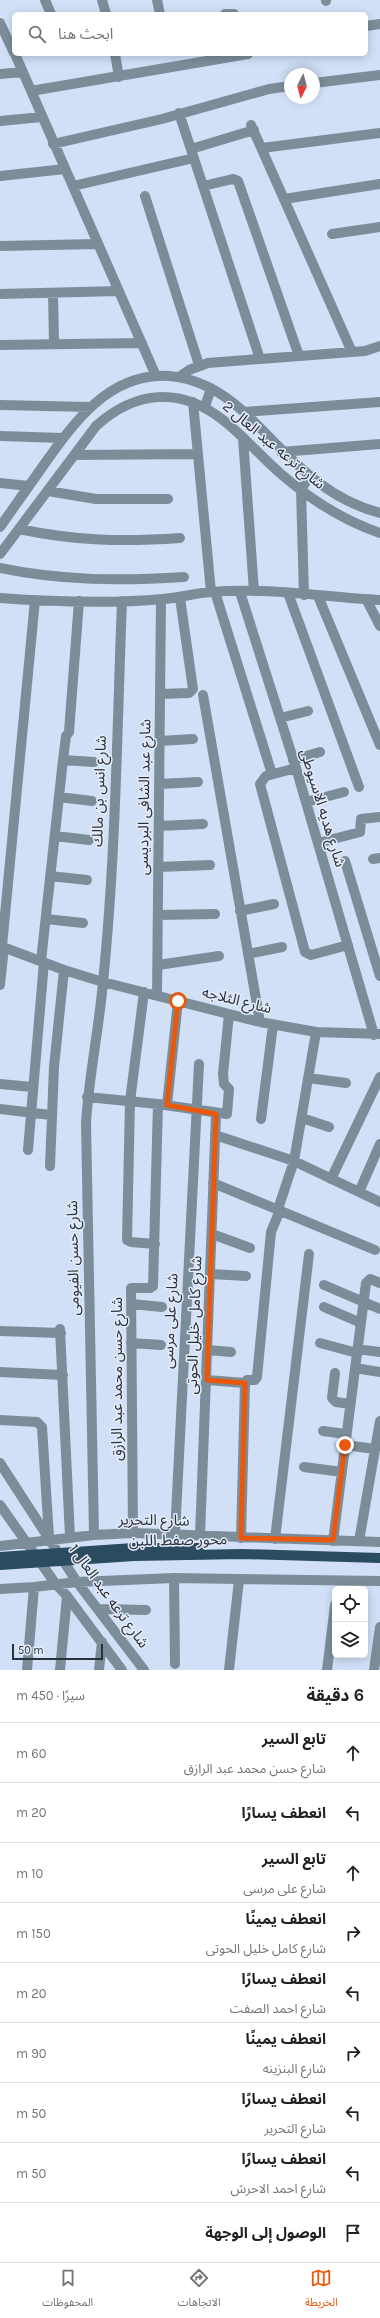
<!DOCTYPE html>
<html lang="ar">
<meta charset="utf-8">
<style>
body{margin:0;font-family:Karla,"Noto Sans Arabic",sans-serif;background:#f6f6f6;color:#202124;direction:rtl}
.controls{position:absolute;right:12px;bottom:12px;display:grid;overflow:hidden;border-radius:6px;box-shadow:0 2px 10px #0003}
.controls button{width:36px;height:36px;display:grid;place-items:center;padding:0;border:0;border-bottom:1px solid #e0e0e0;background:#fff;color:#202124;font:20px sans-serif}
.compass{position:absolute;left:284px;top:68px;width:36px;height:36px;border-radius:50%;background:#fff;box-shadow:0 2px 10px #0003;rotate:186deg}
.scale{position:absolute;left:12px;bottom:10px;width:91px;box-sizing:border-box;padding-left:4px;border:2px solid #2b3039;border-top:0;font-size:11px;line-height:14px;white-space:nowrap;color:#2b3039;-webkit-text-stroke:3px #e4ecfa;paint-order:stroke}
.stop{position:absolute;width:12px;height:12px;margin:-9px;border:3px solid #ea580c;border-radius:50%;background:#fff}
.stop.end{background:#ea580c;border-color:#fff;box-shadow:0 1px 4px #0008}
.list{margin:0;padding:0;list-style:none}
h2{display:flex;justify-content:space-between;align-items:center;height:52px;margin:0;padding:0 16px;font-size:17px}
h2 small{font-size:13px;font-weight:400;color:#757577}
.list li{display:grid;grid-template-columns:26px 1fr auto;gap:12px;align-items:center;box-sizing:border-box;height:60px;padding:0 16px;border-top:1px solid #e0e0e0}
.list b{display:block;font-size:15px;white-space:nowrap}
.list p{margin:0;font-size:13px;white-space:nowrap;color:#757577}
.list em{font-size:13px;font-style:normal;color:#757577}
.icon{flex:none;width:22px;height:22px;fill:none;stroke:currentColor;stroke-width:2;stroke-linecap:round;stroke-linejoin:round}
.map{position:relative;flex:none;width:380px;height:1670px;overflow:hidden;direction:ltr}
.search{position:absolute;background:#fff;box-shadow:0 2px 10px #0003;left:12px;right:12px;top:12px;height:44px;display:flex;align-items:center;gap:10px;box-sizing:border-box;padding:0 14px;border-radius:6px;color:#757577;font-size:15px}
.sheet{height:592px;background:#fff}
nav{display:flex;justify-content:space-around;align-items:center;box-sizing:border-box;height:56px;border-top:1px solid #e0e0e0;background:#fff;font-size:11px;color:#757577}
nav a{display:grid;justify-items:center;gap:2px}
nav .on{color:#ea580c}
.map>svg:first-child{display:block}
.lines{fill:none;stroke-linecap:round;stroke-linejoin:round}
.minor{stroke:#7c8d9a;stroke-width:10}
.major{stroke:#2b4b60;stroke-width:10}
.route{stroke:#ea580c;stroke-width:5}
.labels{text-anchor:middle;stroke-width:3;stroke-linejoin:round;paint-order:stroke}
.street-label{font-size:15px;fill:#2b3039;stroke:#e4ecfa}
</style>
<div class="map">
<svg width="380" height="1670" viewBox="0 0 380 1670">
<rect width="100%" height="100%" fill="#d1dff7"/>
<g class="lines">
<path class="minor" d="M45 0 51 14
M102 0 106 14
M157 0 160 14
M326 0V1
M225 14H234
M0 23 14 53
M366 26 380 24
M15 54 156 376
M115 54 119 77
M0 74 23 72
M314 83 380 75
M31 91 248 54
M179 113 260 359
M0 121 42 117
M251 125 352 352
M53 144 162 119 269 89 290 86
M262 148 380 133
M191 149 254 130
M0 176 65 169
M73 186 194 158
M203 186 233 179 238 181 299 356
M145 196 199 365
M284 199 380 184
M332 234 380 227
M0 246 98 244
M53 293 54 344
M0 294 119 291
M0 345 142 343
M179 377 189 370 208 363 365 351 380 346
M193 402 211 592
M0 405 90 407
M205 407 211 388
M244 412 380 402
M0 436 63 438
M243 438 254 591
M281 452 380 444
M74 455 198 454
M0 483 29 486
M48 491 96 499H168
M0 527C14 507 29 486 43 466 74 422 110 372 169 376 199 378 223 393 244 412 287 453 319 497 380 513
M19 529C76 541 122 542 180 538
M0 554 96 426C136 390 181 387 223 420 244 436 261 457 281 474 311 500 342 520 380 533
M0 568C61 581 122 581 184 577
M215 592 272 774
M240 592 296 768 374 1035
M288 593 359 787
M304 595 301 490 309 476
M318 596 380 745
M0 598C54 602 109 604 163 599 179 598 195 593 211 592 267 587 324 597 380 600
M366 599 380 626
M160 694 189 693 193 689 180 598
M203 695 260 1022
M280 718 308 711
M160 741 193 739
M63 760 94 762
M293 760 320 752
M296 768 266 776 260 784 305 952 311 955 348 945
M159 784 198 782
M59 797 92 801
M306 802 344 792
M159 826 203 824
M55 836 89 840
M318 843 360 832 361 819 380 817
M373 859 380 858
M345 861 380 976
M158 867 210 865
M50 876 87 880
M240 911 274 904
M158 915 215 914
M46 919 83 923
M0 946 64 970 103 982 260 1022 316 1032 380 1034
M2 946 35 600
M248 954 282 947
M41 961 63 760 66 736 69 732 79 601
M158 965 219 956
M0 985 4 947
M144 992 130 1101 127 1240 131 1242 155 1244
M157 995 161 600
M308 1078 346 1083
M0 1084 32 1087
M87 1097 158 1104 227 1114 229 1089 224 1084 223 1074 229 1014
M167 1105 178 1001
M0 1109 51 1115
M302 1118 329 1127
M261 1119 273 1025
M215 1135 294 1161 380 1202
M28 1150 44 962
M50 1166 54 1067 64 970
M331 1179 380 1077
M213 1183 375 1250
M359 1192 380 1144
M278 1209 294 1161 316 1032
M212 1234 250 1248
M211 1274 246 1276
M324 1285 380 1309
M131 1304 162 1307
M324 1307 361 1323
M60 1329 70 1537
M0 1331 61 1333
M131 1343 161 1345
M320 1343 357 1353
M357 1349 380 1352
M208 1350 231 1352
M355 1368 380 1372
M0 1372 63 1375
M335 1373 332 1398 336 1402 350 1404
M207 1380 245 1383
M0 1420 37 1422 42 1427 49 1537
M323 1431 346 1434
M345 1445 375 1449
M0 1463 77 1582 144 1670
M304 1467 342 1472
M0 1505 55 1583 67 1596 122 1670
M133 1533 131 1288H150L153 1286 158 1104
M175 1534 199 1064
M94 1535 86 1123C89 1075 99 1029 103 982 116 855 117 727 122 601
M200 1536 216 1114
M241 1538 245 1383 247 1380H255L257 1377 271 1232 280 1210
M275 1539 309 1254
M333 1541 366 1283 370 1279 380 1283
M359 1541 380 1421
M0 1546 94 1535 133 1533 380 1542
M174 1578 175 1664
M0 1589 34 1587 77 1582 174 1578 380 1581
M99 1609 146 1610
M27 1670 34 1587
M60 1670 67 1596
M99 1670 102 1642
M229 1670 239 1580
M327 1670 335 1605
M374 1670 380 1627"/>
<path class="major" d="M0 1557 134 1548H200
M0 1565 134 1556 243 1554 380 1558"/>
</g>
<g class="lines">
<path class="route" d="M178 1001 167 1105 216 1114 207 1380 245 1383 241 1538 333 1540 345 1445"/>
</g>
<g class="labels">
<g class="street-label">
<text transform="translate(274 445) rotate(40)" y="5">شارع ترعه عبد العال 2</text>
<text transform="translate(99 791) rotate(-88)" y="5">شارع انس بن مالك</text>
<text transform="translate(144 797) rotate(-89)" y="5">شارع عبد الشافى البرديسى</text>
<text transform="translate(323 808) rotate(73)" y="5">شارع هديه الاسيوطى</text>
<text transform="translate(237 1000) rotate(14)" y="5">شارع الثلاجه</text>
<text transform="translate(73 1258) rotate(-91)" y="5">شارع حسن الفيومى</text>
<text transform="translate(170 1321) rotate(-87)" y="5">شارع على مرسى</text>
<text transform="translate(194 1325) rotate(-88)" y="5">شارع كامل خليل الحوتى</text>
<text transform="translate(117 1379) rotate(-90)" y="5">شارع حسن محمد عبد الرازق</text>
<text transform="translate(154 1520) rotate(1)" y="5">شارع التحرير</text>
<text transform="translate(178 1540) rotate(-1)" y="5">محور صفط اللبن</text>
<text transform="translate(109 1596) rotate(54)" y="5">شارع ترعه عبد العال 1</text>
</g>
</g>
</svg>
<div class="controls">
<button><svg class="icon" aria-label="locate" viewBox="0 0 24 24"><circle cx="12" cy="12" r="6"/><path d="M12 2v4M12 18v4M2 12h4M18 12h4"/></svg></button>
<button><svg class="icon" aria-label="layers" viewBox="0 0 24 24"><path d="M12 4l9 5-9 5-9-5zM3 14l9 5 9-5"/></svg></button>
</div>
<svg class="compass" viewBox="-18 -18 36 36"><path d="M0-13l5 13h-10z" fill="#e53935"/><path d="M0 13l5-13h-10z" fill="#757577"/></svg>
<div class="scale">50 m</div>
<div class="stop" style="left:178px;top:1001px"></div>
<div class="stop end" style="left:345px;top:1445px"></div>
<div class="search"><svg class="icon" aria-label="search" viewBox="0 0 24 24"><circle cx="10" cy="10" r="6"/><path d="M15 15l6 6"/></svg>ابحث هنا</div>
</div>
<section class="sheet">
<h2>6 دقيقة<small>سيرًا · 450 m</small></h2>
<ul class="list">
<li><svg class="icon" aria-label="ahead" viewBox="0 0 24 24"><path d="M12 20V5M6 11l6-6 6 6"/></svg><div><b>تابع السير</b><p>شارع حسن محمد عبد الرازق</p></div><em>60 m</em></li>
<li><svg class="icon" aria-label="left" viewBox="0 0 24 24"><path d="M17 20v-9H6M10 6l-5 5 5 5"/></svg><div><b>انعطف يسارًا</b></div><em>20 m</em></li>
<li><svg class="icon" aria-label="ahead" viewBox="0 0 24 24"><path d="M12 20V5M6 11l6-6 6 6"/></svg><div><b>تابع السير</b><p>شارع على مرسى</p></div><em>10 m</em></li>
<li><svg class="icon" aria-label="right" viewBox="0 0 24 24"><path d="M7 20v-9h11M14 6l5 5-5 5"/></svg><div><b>انعطف يمينًا</b><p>شارع كامل خليل الحوتى</p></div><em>150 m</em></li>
<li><svg class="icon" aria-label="left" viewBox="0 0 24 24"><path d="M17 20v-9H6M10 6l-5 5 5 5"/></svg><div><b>انعطف يسارًا</b><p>شارع احمد الصفت</p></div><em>20 m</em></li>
<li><svg class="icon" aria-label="right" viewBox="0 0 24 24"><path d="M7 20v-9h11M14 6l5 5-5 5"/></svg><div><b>انعطف يمينًا</b><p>شارع البنزينه</p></div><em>90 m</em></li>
<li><svg class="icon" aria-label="left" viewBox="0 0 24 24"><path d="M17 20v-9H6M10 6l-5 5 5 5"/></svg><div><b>انعطف يسارًا</b><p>شارع التحرير</p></div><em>50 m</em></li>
<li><svg class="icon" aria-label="left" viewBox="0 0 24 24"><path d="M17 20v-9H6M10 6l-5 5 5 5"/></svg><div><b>انعطف يسارًا</b><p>شارع احمد الاحرش</p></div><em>50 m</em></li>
<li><svg class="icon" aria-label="arrive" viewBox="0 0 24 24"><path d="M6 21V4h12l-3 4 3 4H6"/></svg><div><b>الوصول إلى الوجهة</b></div></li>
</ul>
</section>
<nav>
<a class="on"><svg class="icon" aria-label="map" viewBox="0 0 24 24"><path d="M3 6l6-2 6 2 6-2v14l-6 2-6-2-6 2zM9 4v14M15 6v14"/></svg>الخريطة</a>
<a><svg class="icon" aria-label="directions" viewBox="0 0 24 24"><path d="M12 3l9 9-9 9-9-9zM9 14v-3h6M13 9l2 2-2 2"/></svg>الاتجاهات</a>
<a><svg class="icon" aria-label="saved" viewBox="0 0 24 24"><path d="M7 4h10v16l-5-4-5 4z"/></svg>المحفوظات</a>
</nav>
